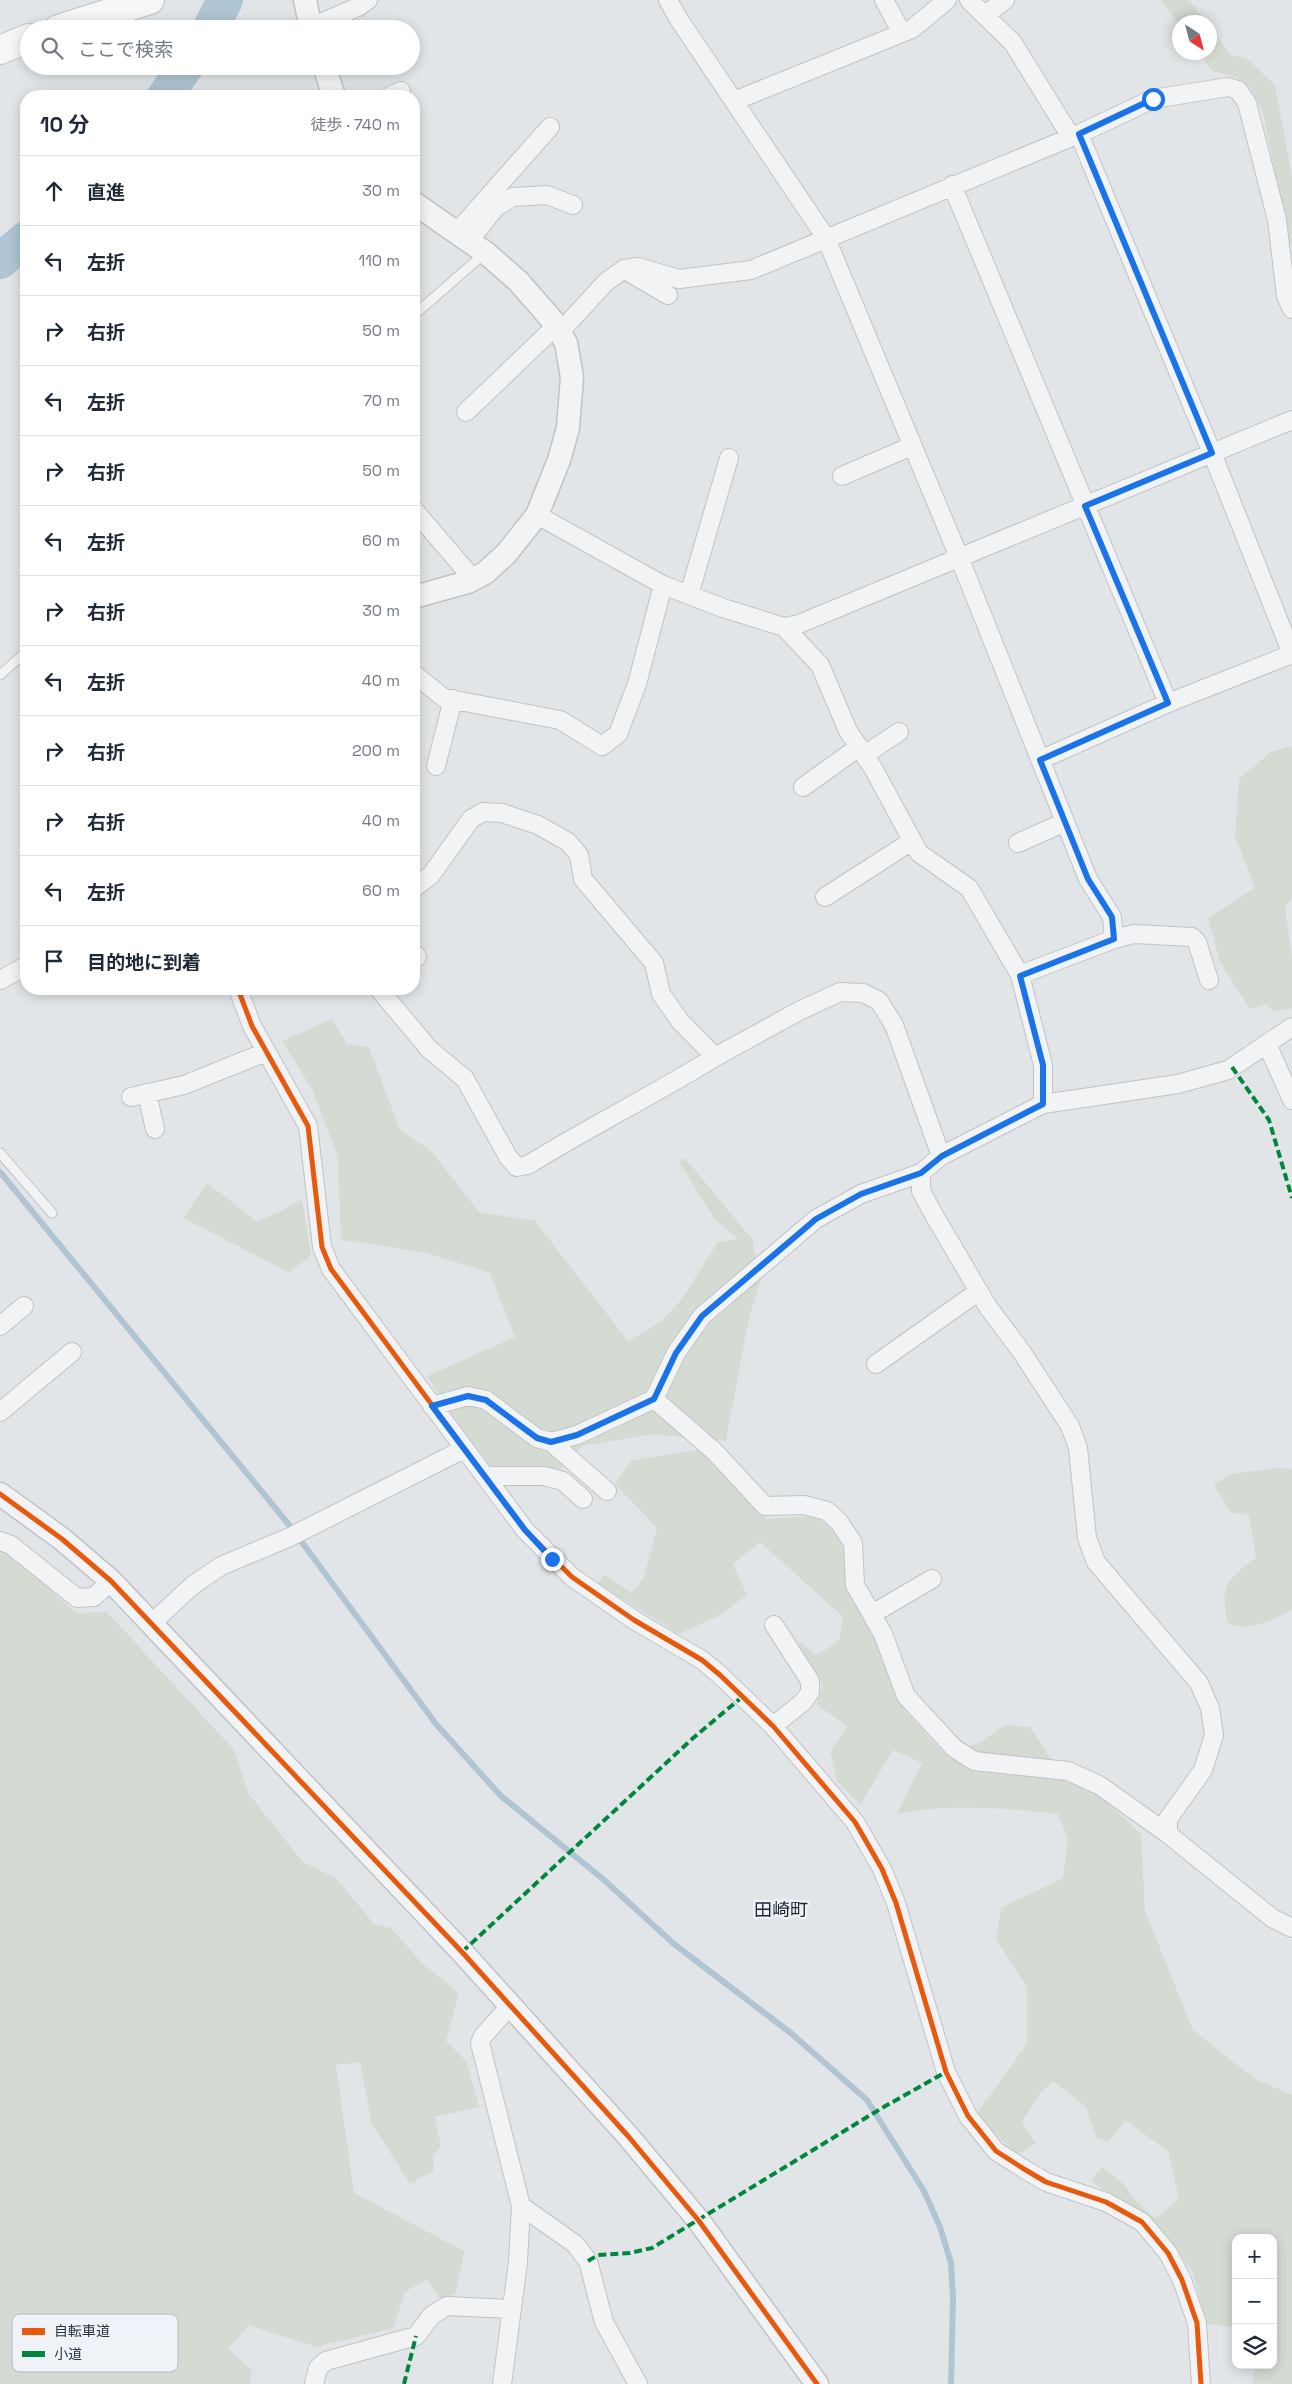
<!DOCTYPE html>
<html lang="ja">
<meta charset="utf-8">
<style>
body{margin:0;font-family:"Space Grotesk","Noto Sans JP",sans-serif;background:#f6f6f7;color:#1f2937}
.controls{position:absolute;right:15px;bottom:15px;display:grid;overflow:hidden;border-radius:10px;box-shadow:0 2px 12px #0003}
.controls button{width:45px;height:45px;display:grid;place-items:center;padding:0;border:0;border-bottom:1px solid #e0e1e3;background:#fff;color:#1f2937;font:25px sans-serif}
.compass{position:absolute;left:1172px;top:15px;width:45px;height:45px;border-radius:50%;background:#fff;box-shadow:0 2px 12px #0003;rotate:144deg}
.stop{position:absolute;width:15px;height:15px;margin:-11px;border:4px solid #1a73e8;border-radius:50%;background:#fff}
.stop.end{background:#1a73e8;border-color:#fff;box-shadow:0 1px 5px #0008}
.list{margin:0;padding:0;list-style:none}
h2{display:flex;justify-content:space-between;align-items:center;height:65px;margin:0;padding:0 20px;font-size:21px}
h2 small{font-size:16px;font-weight:400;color:#747a83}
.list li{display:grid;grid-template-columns:32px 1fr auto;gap:15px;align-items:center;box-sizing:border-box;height:70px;padding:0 20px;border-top:1px solid #e0e1e3}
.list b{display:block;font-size:19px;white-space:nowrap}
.list em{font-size:16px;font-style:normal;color:#747a83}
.icon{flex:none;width:28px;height:28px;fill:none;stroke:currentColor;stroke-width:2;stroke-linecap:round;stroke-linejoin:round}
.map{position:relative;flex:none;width:1292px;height:2384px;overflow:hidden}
.search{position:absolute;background:#fff;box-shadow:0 2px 12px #0003;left:20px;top:20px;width:400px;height:55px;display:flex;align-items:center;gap:12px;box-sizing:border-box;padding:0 18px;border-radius:28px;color:#747a83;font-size:19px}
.panel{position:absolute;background:#fff;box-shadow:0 2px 12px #0003;left:20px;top:90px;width:400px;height:905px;border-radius:20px}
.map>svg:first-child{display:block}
.green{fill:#d4dbd2}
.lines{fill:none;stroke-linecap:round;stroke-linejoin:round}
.stream{stroke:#b0c5d3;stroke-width:6}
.river{stroke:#b0c5d3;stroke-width:36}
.service-casing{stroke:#c0c3c5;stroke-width:11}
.minor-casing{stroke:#c0c3c5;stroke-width:20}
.tertiary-casing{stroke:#c0c3c5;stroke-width:25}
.primary-casing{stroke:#bec2c5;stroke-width:30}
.service{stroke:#f1f3f4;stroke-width:9}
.minor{stroke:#f1f3f4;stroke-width:18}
.tertiary{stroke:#f1f3f4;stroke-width:22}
.primary{stroke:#f6f6f6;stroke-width:28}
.quiet{stroke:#00873e;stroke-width:4;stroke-dasharray:8 4;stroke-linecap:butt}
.cycleway-casing{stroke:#eff3f7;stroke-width:8}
.cycleway{stroke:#e8590c;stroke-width:5}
.route{stroke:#1a73e8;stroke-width:6}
.labels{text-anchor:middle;stroke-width:4.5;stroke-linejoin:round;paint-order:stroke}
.quarter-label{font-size:18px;fill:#1a2532;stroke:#eff3f7}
.key{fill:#eff3f7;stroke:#b3bac0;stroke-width:1}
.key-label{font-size:14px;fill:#283441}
</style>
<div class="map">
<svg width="1292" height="2384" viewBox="0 0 1292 2384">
<rect width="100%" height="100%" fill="#e2e5e7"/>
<path class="green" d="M1161 0H1189L1206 22H1180L1179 25Z
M1210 27 1231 55 1246 58 1275 85 1292 177V244H1290L1262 109 1250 87 1236 77 1212 71 1199 53 1210 52Z
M1292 746V898L1285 907 1292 959V1008L1273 1012 1267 1004 1250 1009 1220 962 1208 918 1255 888 1235 836 1239 779 1271 752Z
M332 1019 347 1044 369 1047 400 1130 431 1151 479 1212 535 1221 628 1341 662 1321 681 1300 718 1242 738 1239 714 1218 679 1162 685 1158 752 1239 761 1279 748 1322 726 1441 652 1434 582 1446 561 1469 491 1466 465 1433 427 1376 515 1337 490 1273 424 1252 341 1240 338 1157 312 1089 282 1041Z
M207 1183 256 1221 280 1212 302 1199 311 1256 289 1272 183 1218Z
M699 1450 766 1519 814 1516 833 1528 844 1548 847 1591 874 1633 905 1711 945 1754 981 1742 1004 1725 1030 1727 1064 1779 1098 1794 1141 1834 1145 1911 1193 2030 1255 2079 1292 2095V2384H1252L1256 2365H1273V2238H1236V2327L1206 2324 1193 2273 1164 2233 1091 2181 1102 2167 1124 2184 1132 2197 1155 2219 1179 2199 1168 2151 1125 2120 1108 2142 1096 2137 1086 2107 1053 2081 1040 2093 1022 2122 1036 2143 1018 2155 976 2115 1027 2044V1987L996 1939 1001 1908 1063 1878 1068 1839 1058 1814C1005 1808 950 1803 897 1814L922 1763 893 1750 860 1805 838 1782 830 1752 847 1726 816 1704 823 1686 797 1640 817 1655 839 1641 843 1617 760 1542 733 1564 747 1595 720 1615 679 1634 598 1584 604 1574 631 1593 643 1579 657 1528 615 1484 632 1460Z
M1275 1468 1292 1469V1609C1272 1620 1250 1633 1228 1623 1219 1585 1227 1581 1256 1557L1249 1515 1230 1512 1214 1484 1231 1474Z
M0 1551 14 1557 76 1613 107 1612 234 1750 248 1793 303 1862 336 1878 374 1924 391 1928 422 1963 459 1993 446 2041 466 2061 479 2107 434 2117 441 2146 433 2156 434 2170 410 2184 372 2124 360 2062 336 2065 354 2193 464 2251 456 2294 440 2299 427 2279 405 2292 393 2328 316 2347 249 2325 228 2349 252 2370 250 2384H0Z"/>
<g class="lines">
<path class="stream" d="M0 1172 290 1526 436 1724 501 1796 603 1879 674 1944 792 2034 867 2100 924 2191 940 2227 951 2263 953 2298 951 2384"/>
<path class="river" d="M210 29 225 0
M165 96 186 66
M0 261 26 239"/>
<g class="service-casing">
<path id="service" d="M414 315 485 253
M0 675 26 652
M0 1153 52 1213"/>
</g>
<g class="minor-casing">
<path id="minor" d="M668 0 678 18 826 238 959 557 1088 879 1112 917 1114 939 1020 975
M884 0 902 33
M969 0 1013 43 1071 137
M985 15 1005 0
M311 27 358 7 368 0
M390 96 401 91
M734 101 912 29 947 0
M1079 134 1212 453 1292 654
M952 185 1168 703
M457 232 550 127
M469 241 496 207 513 197 547 195 573 205
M625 270 668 295
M560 332 606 282 624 269 638 267 679 279 751 270 1079 134 1153 99 1228 87 1238 90 1247 103 1277 220 1286 296 1292 309
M466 412 556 326
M842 476 912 446
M414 510 474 580
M537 515 663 585 723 608 784 627 799 624 1292 420
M689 595 729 458
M784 627 820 665 848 731 873 768 919 853 969 888 1020 975 1043 1065V1104
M414 674 444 698 560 720 602 746 618 734 637 684 663 585
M864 755 899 732
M1040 760 1168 703 1292 654
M436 766 453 699
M803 787 859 747
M1018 843 1065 822
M414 888 431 875 471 819 483 812 502 813 538 825 568 842 579 855 583 879 654 963 661 994 680 1021 715 1057 799 1011 840 992 863 993 879 1001 894 1025 941 1156
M825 897 912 841
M1114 939 1134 934 1192 937 1197 942 1209 980
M414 953 417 957
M0 980 26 966
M238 989 252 1026 308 1126 322 1247 331 1269 525 1530 572 1577 634 1620 702 1660 720 1675 773 1726 855 1822 882 1869 896 1903 946 2072 968 2116 996 2151 1024 2169 1046 2182 1106 2202 1142 2222 1168 2253 1182 2280 1197 2323 1201 2384
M379 989 429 1049 465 1079 508 1157 517 1167 528 1165C589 1127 654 1095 715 1057
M1267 1044 1292 1100
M147 1093 155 1129
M131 1097 184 1085 266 1052
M921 1173V1191L934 1215 988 1307 1021 1351 1070 1426 1078 1448 1087 1538 1096 1562 1199 1683 1210 1708 1214 1735 1203 1770 1168 1819V1834L1272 1918 1292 1928
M0 1326 24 1306
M876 1364 979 1291
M654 1399 714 1451 765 1506 804 1505 827 1511 839 1522 853 1543 855 1585 883 1634 906 1696 954 1748 974 1761 1068 1771 1099 1785 1168 1834
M432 1406 468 1396 486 1400 537 1438 551 1442 577 1435 654 1399 676 1353 702 1316 816 1219 861 1194 921 1173 941 1156 1043 1104 1178 1084 1228 1070 1292 1027
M0 1412 72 1352
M551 1442 607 1491
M486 1476H544L563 1481 583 1499
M0 1541 11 1545 77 1598 94 1597 111 1581
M872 1614 932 1579
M152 1623 193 1585 221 1566 290 1537 464 1449
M773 1726 803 1702 810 1692V1681L774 1625
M510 2006 483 2036 480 2043 521 2206 575 2244 588 2261 604 2322 638 2384
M314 2384 318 2368 326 2361 416 2336 432 2315 447 2306 512 2309
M502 2384 518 2262 521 2206"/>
</g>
<g class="tertiary-casing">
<path id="tertiary" d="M305 0 311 29
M324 66 334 96
M414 203 486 253 518 281 553 321 566 343 572 377 568 428 559 460 537 515 506 554 485 573 468 582 414 597
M0 1494 62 1539 111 1581 462 1952 628 2136 699 2221 817 2384"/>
</g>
<g class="primary-casing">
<path id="primary" d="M58 29 150 0
M0 50 29 38"/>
</g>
<use href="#service" class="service"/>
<use href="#minor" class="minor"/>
<use href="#tertiary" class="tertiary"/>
<use href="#primary" class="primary"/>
<path class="quiet" d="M1232 1067 1269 1120 1292 1198
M462 1952 692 1739 742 1697
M588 2261 598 2255 630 2253 652 2248 882 2108 946 2072
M404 2384 416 2336"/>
<g class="cycleway-casing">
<path id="cycleway" d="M238 989 252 1026 308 1126 322 1247 331 1269 525 1530 572 1577 634 1620 702 1660 720 1675 773 1726 855 1822 882 1869 896 1903 946 2072 968 2116 996 2151 1024 2169 1046 2182 1106 2202 1142 2222 1168 2253 1182 2280 1197 2323 1201 2384
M0 1494 62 1539 111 1581 462 1952 628 2136 699 2221 817 2384"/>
</g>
<use href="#cycleway" class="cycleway"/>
</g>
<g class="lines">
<path class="route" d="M552 1559 525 1530 432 1406 468 1396 486 1400 537 1438 551 1442 577 1435 654 1399 676 1353 702 1316 816 1219 861 1194 921 1173 942 1156 1043 1104V1065L1020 976 1114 939 1112 917 1088 879 1040 760 1168 703 1085 506 1212 453 1079 134 1153 99"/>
</g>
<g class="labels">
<g class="quarter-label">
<text x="781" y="1916">田崎町</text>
</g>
</g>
<rect x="12" y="2314" width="166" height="58" rx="8" class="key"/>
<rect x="22" y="2328" width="23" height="7" fill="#e8590c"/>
<rect x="22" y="2351" width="23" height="6" fill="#00873e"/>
<g class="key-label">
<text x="54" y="2336">自転車道</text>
<text x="54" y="2359">小道</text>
</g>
</svg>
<div class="controls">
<button>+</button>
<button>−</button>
<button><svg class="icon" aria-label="layers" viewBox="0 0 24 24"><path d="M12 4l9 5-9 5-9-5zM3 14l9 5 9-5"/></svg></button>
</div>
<svg class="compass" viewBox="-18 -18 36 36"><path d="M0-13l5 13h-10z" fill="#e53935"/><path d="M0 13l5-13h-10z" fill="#747a83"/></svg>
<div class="stop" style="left:1153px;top:99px"></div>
<div class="stop end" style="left:552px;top:1559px"></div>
<div class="search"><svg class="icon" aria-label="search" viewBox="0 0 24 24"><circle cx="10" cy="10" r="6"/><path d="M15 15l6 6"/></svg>ここで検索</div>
<section class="panel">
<h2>10 分<small>徒歩 · 740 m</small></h2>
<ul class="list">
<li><svg class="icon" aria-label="ahead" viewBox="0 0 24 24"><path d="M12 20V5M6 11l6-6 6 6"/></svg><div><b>直進</b></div><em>30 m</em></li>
<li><svg class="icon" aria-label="left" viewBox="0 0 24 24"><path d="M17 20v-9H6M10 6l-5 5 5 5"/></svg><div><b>左折</b></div><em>110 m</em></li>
<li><svg class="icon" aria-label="right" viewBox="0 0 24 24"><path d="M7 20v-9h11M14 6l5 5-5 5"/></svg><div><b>右折</b></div><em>50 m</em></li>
<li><svg class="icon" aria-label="left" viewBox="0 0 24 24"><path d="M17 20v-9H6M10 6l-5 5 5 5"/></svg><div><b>左折</b></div><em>70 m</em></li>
<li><svg class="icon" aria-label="right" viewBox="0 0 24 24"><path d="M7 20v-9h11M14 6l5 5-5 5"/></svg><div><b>右折</b></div><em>50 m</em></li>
<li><svg class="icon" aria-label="left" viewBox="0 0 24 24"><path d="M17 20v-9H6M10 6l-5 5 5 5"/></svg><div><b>左折</b></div><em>60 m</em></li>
<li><svg class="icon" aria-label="right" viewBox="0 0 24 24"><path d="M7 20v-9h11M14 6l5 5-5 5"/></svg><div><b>右折</b></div><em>30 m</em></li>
<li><svg class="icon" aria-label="left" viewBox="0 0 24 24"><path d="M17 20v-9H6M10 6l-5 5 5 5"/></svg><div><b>左折</b></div><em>40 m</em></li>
<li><svg class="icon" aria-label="right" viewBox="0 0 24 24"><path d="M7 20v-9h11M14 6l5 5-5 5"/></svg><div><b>右折</b></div><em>200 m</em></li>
<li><svg class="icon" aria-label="right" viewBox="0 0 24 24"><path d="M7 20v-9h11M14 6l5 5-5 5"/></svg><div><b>右折</b></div><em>40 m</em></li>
<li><svg class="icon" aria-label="left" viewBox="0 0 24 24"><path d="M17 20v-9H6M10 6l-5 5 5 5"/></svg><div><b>左折</b></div><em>60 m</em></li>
<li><svg class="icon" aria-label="arrive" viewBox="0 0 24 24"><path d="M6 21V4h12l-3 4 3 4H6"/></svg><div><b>目的地に到着</b></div></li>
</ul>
</section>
</div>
